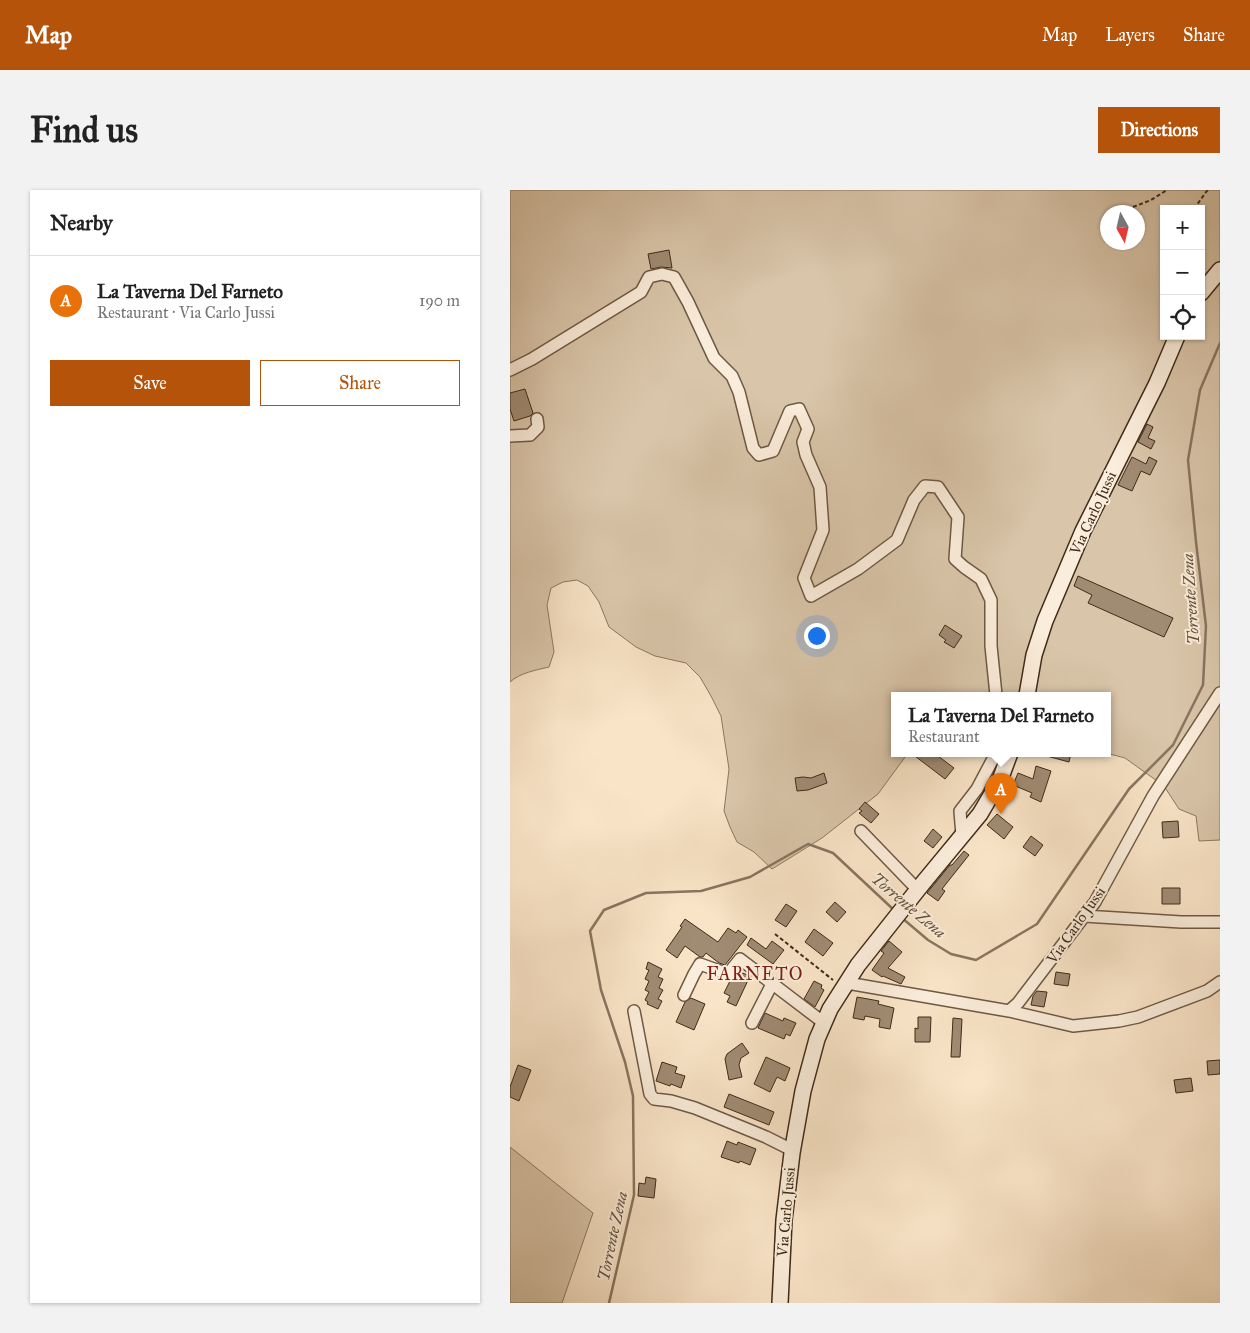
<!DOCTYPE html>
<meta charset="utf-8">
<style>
body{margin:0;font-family:"IM FELL Great Primer",serif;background:#f2f2f2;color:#222}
.controls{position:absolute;right:15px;top:15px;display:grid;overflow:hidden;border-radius:0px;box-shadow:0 1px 4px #0004}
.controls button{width:45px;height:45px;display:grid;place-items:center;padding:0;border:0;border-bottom:1px solid #e0e0e0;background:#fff;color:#222;font:25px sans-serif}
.compass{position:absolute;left:590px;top:15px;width:45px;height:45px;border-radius:50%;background:#fff;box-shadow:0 1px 4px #0004;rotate:172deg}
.you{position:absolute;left:306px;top:445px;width:18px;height:18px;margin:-12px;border:4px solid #fff;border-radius:50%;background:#1a73e8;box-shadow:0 0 0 8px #1a73e833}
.badge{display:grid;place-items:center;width:32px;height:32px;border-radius:50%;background:#b45309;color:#fff;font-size:16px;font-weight:700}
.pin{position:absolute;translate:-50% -41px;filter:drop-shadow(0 1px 2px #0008)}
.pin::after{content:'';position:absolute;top:26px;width:18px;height:15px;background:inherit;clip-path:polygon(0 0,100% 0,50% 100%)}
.popup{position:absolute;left:381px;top:502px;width:220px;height:65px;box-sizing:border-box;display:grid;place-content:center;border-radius:0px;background:#fff;filter:drop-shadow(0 1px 4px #0005);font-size:16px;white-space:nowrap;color:#767676}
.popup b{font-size:19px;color:#222}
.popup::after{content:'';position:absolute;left:50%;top:100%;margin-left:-10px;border:10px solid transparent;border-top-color:#fff}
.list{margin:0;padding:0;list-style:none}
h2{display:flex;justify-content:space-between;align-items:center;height:65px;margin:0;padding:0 20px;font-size:21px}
h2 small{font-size:16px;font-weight:400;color:#767676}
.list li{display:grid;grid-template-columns:32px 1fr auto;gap:15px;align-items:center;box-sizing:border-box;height:90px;padding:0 20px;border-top:1px solid #e0e0e0}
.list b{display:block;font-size:19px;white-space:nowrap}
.list p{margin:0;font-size:16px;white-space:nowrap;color:#767676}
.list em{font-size:16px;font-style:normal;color:#767676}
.actions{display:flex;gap:10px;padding:15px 20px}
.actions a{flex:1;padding:11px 0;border:1px solid #b45309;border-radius:0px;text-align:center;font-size:18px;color:#b45309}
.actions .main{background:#b45309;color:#fff}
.icon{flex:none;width:28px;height:28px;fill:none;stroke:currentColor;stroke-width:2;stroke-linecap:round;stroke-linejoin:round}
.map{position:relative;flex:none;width:710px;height:1113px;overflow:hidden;border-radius:0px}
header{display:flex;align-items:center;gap:30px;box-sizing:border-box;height:70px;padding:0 25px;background:#b45309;color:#fff}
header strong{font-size:24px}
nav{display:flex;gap:28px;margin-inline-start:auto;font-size:18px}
.intro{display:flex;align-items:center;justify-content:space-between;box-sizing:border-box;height:120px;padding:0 30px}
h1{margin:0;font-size:35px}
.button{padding:12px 22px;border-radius:0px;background:#b45309;color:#fff;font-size:18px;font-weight:700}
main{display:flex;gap:30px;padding:0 30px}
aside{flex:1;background:#fff;border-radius:0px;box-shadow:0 1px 4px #0004}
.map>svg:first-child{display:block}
.green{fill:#d9c5a9;stroke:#8c7860;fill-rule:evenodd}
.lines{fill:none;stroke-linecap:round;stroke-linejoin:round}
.stream{stroke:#89745e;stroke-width:2.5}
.building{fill:#a08b73;stroke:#3f2b18}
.street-casing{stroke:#6e5944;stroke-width:14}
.secondary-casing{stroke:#3f2b18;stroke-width:18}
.path{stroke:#3f2b18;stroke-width:2;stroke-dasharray:4 2.5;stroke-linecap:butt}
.street{stroke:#fbeddb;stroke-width:11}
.secondary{stroke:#fbeddb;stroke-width:15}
.labels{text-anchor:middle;stroke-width:4;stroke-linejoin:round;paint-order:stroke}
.street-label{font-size:15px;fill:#3f2b18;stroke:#fbeddb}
.water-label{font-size:16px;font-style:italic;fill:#64503b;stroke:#fbeddb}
.quarter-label{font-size:18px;letter-spacing:1px;fill:#7a1f14;stroke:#fbeddb}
</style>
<header>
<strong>Map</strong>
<nav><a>Map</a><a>Layers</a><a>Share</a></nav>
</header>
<div class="intro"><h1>Find us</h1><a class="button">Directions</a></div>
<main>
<aside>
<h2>Nearby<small></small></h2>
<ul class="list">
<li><span class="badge" style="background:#e8710a">A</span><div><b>La Taverna Del Farneto</b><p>Restaurant · Via Carlo Jussi</p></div><em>190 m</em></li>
</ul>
<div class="actions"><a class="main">Save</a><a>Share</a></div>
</aside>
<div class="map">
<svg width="710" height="1113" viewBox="0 0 710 1113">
<rect width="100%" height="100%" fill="#f9e4c7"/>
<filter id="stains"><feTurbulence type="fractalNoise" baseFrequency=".004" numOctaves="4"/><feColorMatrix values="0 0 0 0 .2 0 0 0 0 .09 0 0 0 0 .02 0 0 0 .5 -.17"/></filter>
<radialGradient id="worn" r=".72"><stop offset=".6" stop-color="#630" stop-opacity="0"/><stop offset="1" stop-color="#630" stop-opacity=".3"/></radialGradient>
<path class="green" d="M0 0H710V650L689 651 686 626 669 619 654 596 615 568 596 563H597V505H385V563H398L368 604 312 648 262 679 244 662 227 652 220 637 214 621 219 579 211 526 201 506 190 487 176 473 145 466 126 457 99 437 89 412 78 396 67 390 53 392 41 398 37 415 44 462 39 477C26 480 10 483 0 492ZM654 19H691V146H654ZM598 22H628V52H598Z
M0 957 83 1023 52 1113H0Z"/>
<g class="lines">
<path class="stream" d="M392 728 418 750 441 764 466 770 527 734 619 599 663 555 693 495 696 436 686 352 678 270 690 200 710 153
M99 1113 124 1005 123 906 115 872 91 800 80 741 94 720 136 703 191 701 240 687 298 654 323 663 385 721"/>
</g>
<path class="building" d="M159 60 162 78 151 77 141 79 138 64Z
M15 199 23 223 20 226 4 231 0 219V203Z
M637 234 643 237 638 248 645 251 641 259 628 252Z
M622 267 636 274 639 267 647 271 640 285 631 281 622 301 608 295Z
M568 386 663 428 654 447 578 413 582 405 564 396Z
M435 435 452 446 444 458 434 452 436 450 429 445Z
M401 563H424L444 578 435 589Z
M534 563H561L559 572 533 565Z
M526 576 541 581 531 612 520 607 522 603 503 595 508 583 523 589Z
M314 583 317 593 298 600 287 601 285 588 293 587 301 588Z
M355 612 369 624 361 633 349 623 352 621 349 619Z
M487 624 503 637 494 649 477 635Z
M668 631 669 647 653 648 652 632Z
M423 639 432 647 423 658 414 651Z
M521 646 533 655 525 666 513 657Z
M454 661 459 665 432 699 435 701 428 711 417 703 440 675H442Z
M652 698H670V714H652Z
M325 712 336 722 327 732 316 722Z
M276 714 287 721 276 737 265 730Z
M175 729 208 752 218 738 226 743 228 740 237 747 215 775 209 773 196 763 193 767H190L175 756 167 768 156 760 172 737 170 736Z
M304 739 323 753 313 766 295 752Z
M241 748 256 759 262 751 274 760 263 774 237 755Z
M379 751 392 762 378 778 395 787 391 794 373 786 372 787 362 780 374 763 371 761Z
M138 772 152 779 148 787 153 789 149 798 153 800 148 809 152 811 148 819 137 814 138 812 135 810 139 802 135 800 139 791 135 789 139 780 136 779Z
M230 782 240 786 226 816 217 812 220 806 214 803 220 791 224 789Z
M546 782 560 784 558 796 544 794Z
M304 791 312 795 311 798 314 800 305 817 294 809Z
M527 801 537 802 534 817 521 815 523 806Z
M347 807 369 811 368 814 384 818 380 839 369 837 370 829 355 826 354 830 343 828Z
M181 808 195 814 184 840 166 832 175 812Z
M255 823 273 831 274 828 286 833 280 846 276 844 274 849 248 838Z
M408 827H421L420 852H405V838L408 839Z
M443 828 452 829 450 867H441Z
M232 853 239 863 231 868 229 875 232 887 219 890 215 869 217 864Z
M256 867 280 878 275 891 267 887 260 902 244 894Z
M710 870V884L698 885 697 871Z
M152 872 167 877 165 883 175 886 171 898 161 894 160 896 146 891Z
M8 875 21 880 9 911 0 907V897Z
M681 888 683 901 666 903 664 890Z
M219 904 264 922 259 935 214 917Z
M217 951 227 955 228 952 246 959 240 975 230 971 229 973 211 967Z
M136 987 146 989 144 1008 128 1006 129 993 135 994Z"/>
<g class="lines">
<g class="street-casing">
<path id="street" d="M0 180 22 169 131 102 139 87 152 84 164 87 178 112 204 168 222 186 229 202 243 258 249 265 263 261 280 221 289 219 298 239 293 252 296 265 310 297 313 340 294 388 301 406 348 379 387 350 404 310 415 296 428 297 448 327 445 369 454 377 471 389 481 410V456L486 505
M0 246 20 245 28 237 27 229
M351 641 404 696
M452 646 450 621 467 599 484 567V563
M574 726 671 732H710
M337 793 499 821 508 813 585 712 643 606 710 503
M174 805 184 784 190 774 218 784 230 769 314 833
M124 821 140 904 144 909 161 911 185 918 256 947 282 960
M499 821 563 836 609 831 628 827 697 801 710 792
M242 833 262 794"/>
</g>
<g class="secondary-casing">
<path id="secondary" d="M691 103 710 80
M517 505 524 465 535 431 573 341 647 193 667 146
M270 1113 274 1030 282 963 293 901 307 849 320 819 348 775 413 693 470 624 490 590 500 563"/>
</g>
<path class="path" d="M623 17 641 10 657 0
M684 19 696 2 698 0
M265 744 323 790"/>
<use href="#street" class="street"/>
<use href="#secondary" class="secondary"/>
</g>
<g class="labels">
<g class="street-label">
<text transform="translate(583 323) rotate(-65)" y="5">Via Carlo Jussi</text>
<text transform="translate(566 735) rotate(-55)" y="5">Via Carlo Jussi</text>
<text transform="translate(276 1022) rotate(-85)" y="5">Via Carlo Jussi</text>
</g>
<g class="water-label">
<text transform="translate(680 409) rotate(-94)" y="6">Torrente Zena</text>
<text transform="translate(399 715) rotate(40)" y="6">Torrente Zena</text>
<text transform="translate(102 1046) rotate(-78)" y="6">Torrente Zena</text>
</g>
<g class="quarter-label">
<text x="245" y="790">FARNETO</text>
</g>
</g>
<rect width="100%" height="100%" filter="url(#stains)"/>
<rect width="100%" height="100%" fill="url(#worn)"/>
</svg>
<div class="controls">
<button>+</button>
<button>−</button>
<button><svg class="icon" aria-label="locate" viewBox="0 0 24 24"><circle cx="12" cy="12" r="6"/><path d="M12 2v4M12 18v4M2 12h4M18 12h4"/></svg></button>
</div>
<svg class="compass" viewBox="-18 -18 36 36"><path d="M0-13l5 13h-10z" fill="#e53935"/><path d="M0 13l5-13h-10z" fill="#767676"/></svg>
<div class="you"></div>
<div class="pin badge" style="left:491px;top:624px;background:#e8710a">A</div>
<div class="popup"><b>La Taverna Del Farneto</b>Restaurant</div>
</div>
</main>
